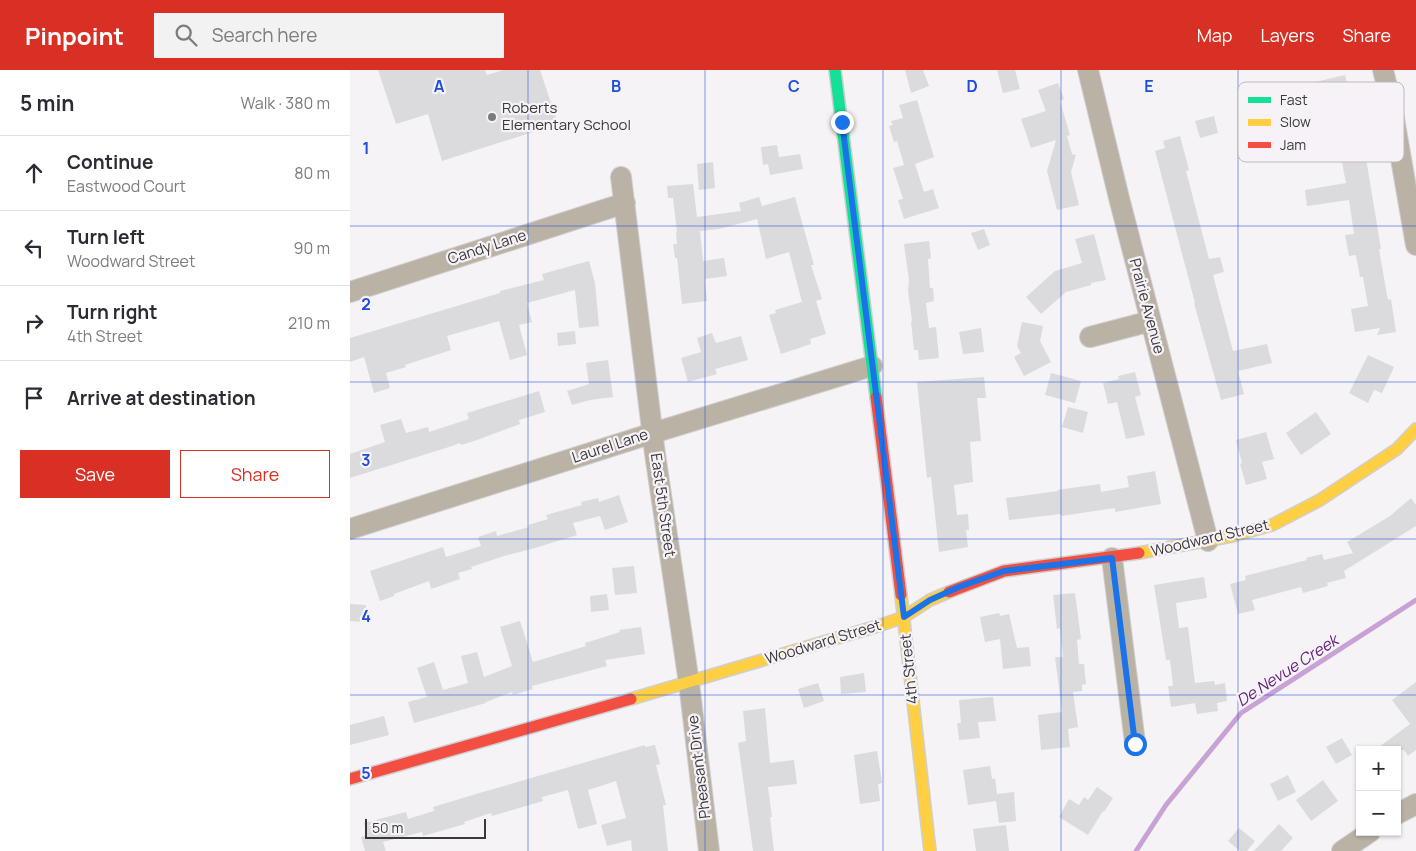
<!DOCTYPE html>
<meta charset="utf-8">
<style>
body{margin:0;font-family:Manrope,sans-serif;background:#f2f2f3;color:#2b2b33}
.controls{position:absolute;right:15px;bottom:15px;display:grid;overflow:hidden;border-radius:0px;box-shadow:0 1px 4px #0004}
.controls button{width:45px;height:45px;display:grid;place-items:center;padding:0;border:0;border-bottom:1px solid #e1e1e2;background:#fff;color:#2b2b33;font:25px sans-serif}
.scale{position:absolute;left:15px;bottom:12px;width:121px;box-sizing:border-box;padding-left:5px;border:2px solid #3a393a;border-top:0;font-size:14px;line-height:18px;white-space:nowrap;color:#3a393a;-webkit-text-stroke:4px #f6f2f7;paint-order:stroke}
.stop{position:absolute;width:15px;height:15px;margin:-11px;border:4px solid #1a73e8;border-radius:50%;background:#fff}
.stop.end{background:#1a73e8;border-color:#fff;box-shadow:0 1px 5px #0008}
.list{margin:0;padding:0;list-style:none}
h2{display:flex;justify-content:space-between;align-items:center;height:65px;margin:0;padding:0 20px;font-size:21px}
h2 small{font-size:16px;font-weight:400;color:#7c7c81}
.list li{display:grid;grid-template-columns:32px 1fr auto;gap:15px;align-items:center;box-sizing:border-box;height:75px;padding:0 20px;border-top:1px solid #e1e1e2}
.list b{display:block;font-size:19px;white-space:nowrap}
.list p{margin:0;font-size:16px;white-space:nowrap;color:#7c7c81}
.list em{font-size:16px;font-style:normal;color:#7c7c81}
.actions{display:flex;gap:10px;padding:15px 20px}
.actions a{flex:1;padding:11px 0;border:1px solid #d93025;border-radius:0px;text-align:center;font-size:18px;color:#d93025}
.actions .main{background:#d93025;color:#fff}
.icon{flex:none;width:28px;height:28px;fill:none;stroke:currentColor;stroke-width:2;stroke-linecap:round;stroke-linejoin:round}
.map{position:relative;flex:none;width:1066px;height:781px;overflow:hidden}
header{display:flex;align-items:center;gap:30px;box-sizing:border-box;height:70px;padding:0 25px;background:#d93025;color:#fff}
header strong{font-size:24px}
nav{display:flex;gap:28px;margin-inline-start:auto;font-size:18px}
.search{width:350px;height:45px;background:#f2f2f3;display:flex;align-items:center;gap:12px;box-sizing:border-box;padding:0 18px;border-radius:0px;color:#7c7c81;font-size:19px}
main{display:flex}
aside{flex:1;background:#fff}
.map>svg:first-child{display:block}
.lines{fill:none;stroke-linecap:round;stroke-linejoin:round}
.stream{stroke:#c8a2d4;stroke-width:5}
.building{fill:#dbdadc}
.street-casing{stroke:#d0cfd0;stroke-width:22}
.fast-casing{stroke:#d0cfd0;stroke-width:14}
.slow-casing{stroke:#d0cfd0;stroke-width:14}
.jam-casing{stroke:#d0cfd0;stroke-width:14}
.street{stroke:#bab2a5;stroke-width:20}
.fast{stroke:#16e098;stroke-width:11}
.slow{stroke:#ffcf43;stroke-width:11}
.jam{stroke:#f24e42;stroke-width:11}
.route{stroke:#1a73e8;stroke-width:6}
.grid{fill:none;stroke:#1d4ed8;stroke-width:1;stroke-opacity:0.55}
.poi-dot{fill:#7b7a7c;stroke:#f6f2f7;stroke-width:2}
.labels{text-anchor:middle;stroke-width:4.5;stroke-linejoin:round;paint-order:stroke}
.poi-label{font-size:15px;fill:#3a393a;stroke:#f6f2f7;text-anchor:start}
.street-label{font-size:15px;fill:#3a393a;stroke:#f6f2f7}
.water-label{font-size:16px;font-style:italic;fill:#632376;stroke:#f6f2f7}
.key{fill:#f6f2f7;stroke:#bebabe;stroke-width:1}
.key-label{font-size:14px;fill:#3a393a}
.grid-label{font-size:16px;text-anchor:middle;font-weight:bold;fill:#1d4ed8;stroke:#f6f2f7;stroke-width:4.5;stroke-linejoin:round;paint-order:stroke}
</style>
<header>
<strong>Pinpoint</strong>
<div class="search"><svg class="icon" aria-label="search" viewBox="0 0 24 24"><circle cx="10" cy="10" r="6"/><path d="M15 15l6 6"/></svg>Search here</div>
<nav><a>Map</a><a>Layers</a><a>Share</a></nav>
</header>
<main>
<aside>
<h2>5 min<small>Walk · 380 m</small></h2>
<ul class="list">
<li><svg class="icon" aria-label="ahead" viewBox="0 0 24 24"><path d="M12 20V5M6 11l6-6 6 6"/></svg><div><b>Continue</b><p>Eastwood Court</p></div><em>80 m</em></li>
<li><svg class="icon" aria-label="left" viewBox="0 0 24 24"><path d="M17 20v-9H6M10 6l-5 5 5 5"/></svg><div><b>Turn left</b><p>Woodward Street</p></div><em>90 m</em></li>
<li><svg class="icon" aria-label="right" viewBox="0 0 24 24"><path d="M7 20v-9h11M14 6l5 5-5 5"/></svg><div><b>Turn right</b><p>4th Street</p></div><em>210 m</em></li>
<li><svg class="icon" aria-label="arrive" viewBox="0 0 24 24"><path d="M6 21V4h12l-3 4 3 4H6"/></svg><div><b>Arrive at destination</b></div></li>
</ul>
<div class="actions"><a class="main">Save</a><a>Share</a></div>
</aside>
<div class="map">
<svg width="1066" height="781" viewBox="0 0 1066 781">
<rect width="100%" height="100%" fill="#f5f3f6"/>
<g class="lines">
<path class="stream" d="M786 781 816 735 891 643 1066 530"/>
</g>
<path class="building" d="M28 0H135L137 5 153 0H190L208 54 92 91 78 44 46 54Z
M555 0H573L579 16 561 23Z
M647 0H665L670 19 653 23Z
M995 5 1001 28 998 29 1001 42 964 51 959 31 969 28 965 12Z
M708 13 714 29 710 31 720 65 717 66 722 84 726 85 721 102 729 135 707 140 697 101 706 70 681 78 671 49 696 41 688 20Z
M567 30 584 87 565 94 574 122 583 119 589 138 554 149 548 130 553 129 543 98 554 95 547 71 544 72 539 56 543 55 541 51 553 48 549 35Z
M864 46 868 63 850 68 845 51Z
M1012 64 1031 179H1029L1035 214 1038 230 1041 229 1046 262 1027 265 1030 258 1005 262 1001 239 1018 236 1013 207H1010L1006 185 999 186 995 165 1004 164 999 130 957 136 955 120 996 113 990 82 953 87 951 75Z
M830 66 839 100 836 101 859 189 870 187 874 202 863 205 883 281 917 274 922 293 888 301 894 324 871 330 844 233H845L805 81 815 78 813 71Z
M427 75 429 87 450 84 453 99 420 105 418 94 413 95 411 77Z
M363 92 365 118 349 120 347 94Z
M343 114 347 147 391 141 389 133 409 127 412 136 445 127 464 195H461L472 229 466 231 476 264 460 269 461 274 431 284 419 245 426 243 425 240 452 232 439 182 416 189 407 149 369 159 350 161 353 191 374 188 377 206 355 209 357 231 332 234 327 188H325L323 174H327L326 163 327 162 323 128H318L317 116Z
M634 159 640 175 628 180 621 163Z
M744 164 756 210 741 213V215L716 222 691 244 676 227 705 201 732 193 725 169Z
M579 171 581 188 578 189 580 218H583L584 231 576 233 579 258 586 257 589 288 569 290 568 280H564L561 251H562L558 221 559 210 554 174Z
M239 191 245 213 249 256 229 258 225 220 177 233 182 252 169 255 177 285 160 290 149 251 97 266 101 280 55 295 56 297 36 303 40 318 24 323 14 287 0 292V268L150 223V221L194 210 192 204Z
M672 252 693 256 690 271 701 292 674 306 664 287 671 283 667 276Z
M631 258 634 282 613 284 609 262Z
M225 261 226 274 208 276 207 263Z
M362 263 366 273 391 266 398 290 365 299 367 304 338 312 331 288 351 282 347 268Z
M1018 285 1044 297 1032 323 1024 320 1018 333 999 323Z
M258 290 263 327 240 330 222 335 217 321 239 314 236 293Z
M785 302 791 325 785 327 795 365 776 369 767 332 758 334 753 313 769 309 768 306Z
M701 303 731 311 725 333 695 325Z
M634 307 636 328H627L631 371 620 372 623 412 604 415 607 445 618 444 619 460H616L618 477 589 482 581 407 577 408 567 312Z
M189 321 195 342 169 350 170 354 127 370 111 375 110 373 99 377 0 408V384L35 372 30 355 51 349 56 363 78 357 79 362 119 349 117 343Z
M718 337 738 342 733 363 712 357Z
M966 342 981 364 951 385 936 363Z
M916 362 924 389 912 392 917 409 896 415 890 394 892 393 886 370Z
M805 401 811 434 765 442V438L711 446V444L659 450 656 428 708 421 707 420 750 414 751 422 779 417 777 406Z
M269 425 278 452 255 460 250 446 223 453 227 465 185 478 154 486 121 497 122 499 108 503 110 509 81 519 79 511 44 524V526L30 531 20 501 93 477 96 487 131 476 128 467 146 461 147 466 179 457 178 455 198 449 196 445 232 435 231 432 248 428 249 432Z
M1061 428 1066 435V456L994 501 996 508 977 513 978 516 953 523 951 517 902 530 905 540 888 544 880 514 896 510 895 506 957 490 956 488 972 484 974 490 1003 483 997 472 1040 446Z
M284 496 287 523 265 525 262 498Z
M854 507 857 528 826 533 829 558 838 557 845 613 864 611 865 615 875 613 877 631 867 633 868 641 847 644 845 633 821 637 818 616H823L820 590H816L804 515Z
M725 523 731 569 727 570 729 594H734L736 614 732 615V621L723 622 728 657 718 659 720 677 691 680 688 645 712 642 705 587H713L710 558 707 559 703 525Z
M257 524 259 540 241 542 240 526Z
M0 534 16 535 15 552 0 551Z
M649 543 650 546 659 544 667 578 679 577 681 596 653 599 650 569 635 572 630 547Z
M170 551 183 592 236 576 235 573 270 562 269 560 291 557 295 584 255 590 257 596 182 616 183 619 163 625 162 622 136 632V633L64 653 58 632 77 627 67 598 84 592 93 620 118 613 111 586 127 582 134 607 162 596 150 557Z
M514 603 516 622 491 624 490 607Z
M1066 612V680L1058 686 1054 680H1025L1060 654 1042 630Z
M468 613 474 631 454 638 448 619Z
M643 627 646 651 628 652 630 668 609 670 607 653H611L609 630Z
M415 638 420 693 444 690 447 714 418 717 422 747H420L424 781H403L388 673 396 671 393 641Z
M34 646 39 665 0 675V655Z
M992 668 1002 685 986 694 976 677Z
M295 675V677L305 675 310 694 306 695 316 735H313L318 781H282L281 770 257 776 251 755 276 748 266 711 238 720 247 754 228 759 218 720 192 727 193 731 142 746 141 743 114 752 115 754 73 766 72 762 33 772 36 781H15L11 767 17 765 14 753 56 742 58 749 84 741 83 737 126 724Z
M527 681 532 713 528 714 530 731 510 734 504 685Z
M640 696 642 709 645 708 647 724 664 722 666 751 649 753 646 731 618 735 613 700Z
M938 705 946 722 928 731 920 714Z
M973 710 988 731 961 751 946 730Z
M747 717 763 728 754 742 753 741 738 765 709 747 719 729 729 735 734 727 738 730Z
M929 754 943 768 931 781H904Z
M656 755 659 781H626L623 759Z
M889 758 905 771 897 781H890L878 771Z"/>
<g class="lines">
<g class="street-casing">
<path id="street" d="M738 0 769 128 858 471
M1033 0 1042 37 1066 175
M271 107 305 384 339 613 359 781
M0 222 275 133
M740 267 801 251
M0 459 303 363 522 296
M762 488 785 673
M1047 744 1066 734
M992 781 1020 762"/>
</g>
<g class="fast-casing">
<path id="fast" d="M485 0 526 327"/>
</g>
<g class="slow-casing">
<path id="slow" d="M789 483 882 466 922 455 970 430 1047 379 1066 359
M551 525 580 781
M281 629 531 555 554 547 580 530 599 522"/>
</g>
<g class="jam-casing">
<path id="jam" d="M526 327 551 525
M599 522 654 501 789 483
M0 709 281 629"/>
</g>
<use href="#street" class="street"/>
<use href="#fast" class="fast"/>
<use href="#slow" class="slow"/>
<use href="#jam" class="jam"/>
</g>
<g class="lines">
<path class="route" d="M492 52 554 547 580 530 609 517 654 501 762 488 785 674"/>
</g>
<path class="grid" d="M178 0V781M355 0V781M533 0V781M711 0V781M888 0V781M0 156H1066M0 312H1066M0 469H1066M0 625H1066"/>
<circle class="poi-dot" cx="142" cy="47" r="5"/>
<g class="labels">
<g class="poi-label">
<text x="152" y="43">Roberts<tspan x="152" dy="17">Elementary School</tspan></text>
</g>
<g class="street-label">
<text transform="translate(137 177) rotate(-18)" y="5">Candy Lane</text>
<text transform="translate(797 236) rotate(75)" y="5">Prairie Avenue</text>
<text transform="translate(260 376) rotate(-18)" y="5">Laurel Lane</text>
<text transform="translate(313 435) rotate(82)" y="5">East 5th Street</text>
<text transform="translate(860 468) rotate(-13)" y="5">Woodward Street</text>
<text transform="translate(473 572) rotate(-17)" y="5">Woodward Street</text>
<text transform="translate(559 599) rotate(-96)" y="5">4th Street</text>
<text transform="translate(349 697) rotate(-97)" y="5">Pheasant Drive</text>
</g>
<g class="water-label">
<text transform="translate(937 600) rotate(-33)" y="6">De Nevue Creek</text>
</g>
</g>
<rect x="888" y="12" width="166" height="80" rx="8" class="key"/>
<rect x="898" y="27" width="23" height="6" fill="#16e098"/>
<rect x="898" y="49" width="23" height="7" fill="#ffcf43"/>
<rect x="898" y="72" width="23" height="6" fill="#f24e42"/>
<g class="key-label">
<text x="930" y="35">Fast</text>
<text x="930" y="57">Slow</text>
<text x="930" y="80">Jam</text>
</g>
<g class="grid-label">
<text x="89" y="22">A</text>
<text x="266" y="22">B</text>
<text x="444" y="22">C</text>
<text x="622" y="22">D</text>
<text x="799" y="22">E</text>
<text x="16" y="84">1</text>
<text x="16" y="240">2</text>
<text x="16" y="396">3</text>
<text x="16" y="552">4</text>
<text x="16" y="709">5</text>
</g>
</svg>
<div class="controls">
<button>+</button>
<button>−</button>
</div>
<div class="scale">50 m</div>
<div class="stop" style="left:785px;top:674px"></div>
<div class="stop end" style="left:492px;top:52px"></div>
</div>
</main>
